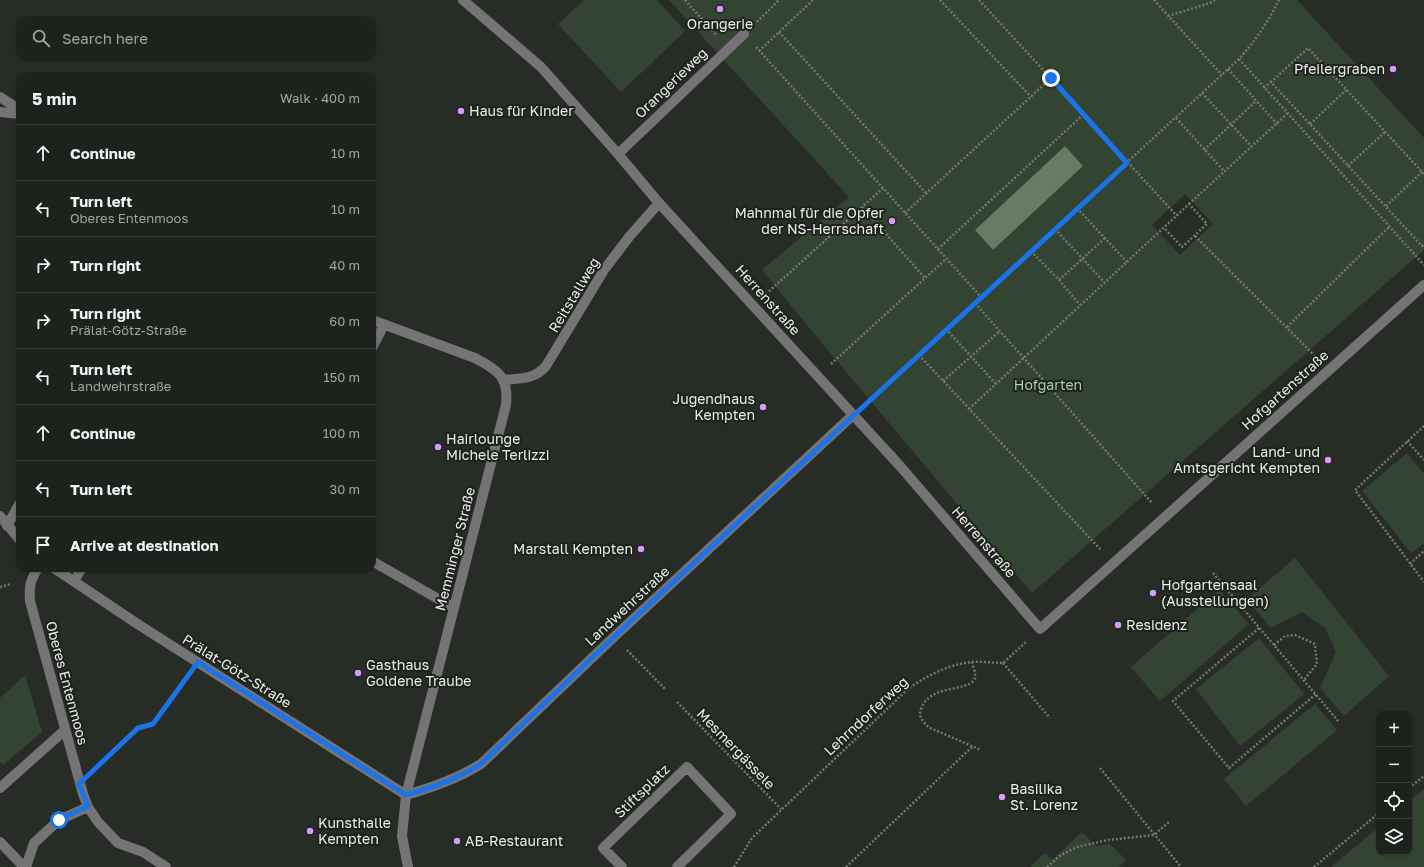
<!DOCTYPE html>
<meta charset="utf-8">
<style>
body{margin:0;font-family:"Golos Text",sans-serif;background:#252a25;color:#f1f3f6}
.controls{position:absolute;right:12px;bottom:12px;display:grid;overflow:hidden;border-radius:8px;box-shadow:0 1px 3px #0004}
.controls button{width:36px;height:36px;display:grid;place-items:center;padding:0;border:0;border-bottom:1px solid #3b3f3b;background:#1d221c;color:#f1f3f6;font:20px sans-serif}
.stop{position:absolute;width:12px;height:12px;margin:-9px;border:3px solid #1a73e8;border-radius:50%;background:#fff}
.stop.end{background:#1a73e8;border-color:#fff;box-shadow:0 1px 4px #0008}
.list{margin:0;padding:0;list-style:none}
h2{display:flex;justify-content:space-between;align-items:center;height:52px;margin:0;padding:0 16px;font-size:17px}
h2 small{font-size:13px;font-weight:400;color:#a0a4a3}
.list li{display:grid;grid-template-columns:26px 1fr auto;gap:12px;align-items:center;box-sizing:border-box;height:56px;padding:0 16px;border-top:1px solid #3b3f3b}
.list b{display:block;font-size:15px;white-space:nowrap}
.list p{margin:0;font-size:13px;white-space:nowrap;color:#a0a4a3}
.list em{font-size:13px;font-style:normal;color:#a0a4a3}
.icon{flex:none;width:22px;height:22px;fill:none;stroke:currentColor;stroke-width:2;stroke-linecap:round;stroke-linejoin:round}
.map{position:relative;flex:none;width:1424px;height:867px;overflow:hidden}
.search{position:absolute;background:#1d221c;box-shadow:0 1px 3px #0004;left:16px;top:16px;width:360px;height:44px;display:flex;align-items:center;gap:10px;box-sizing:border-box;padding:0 14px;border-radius:12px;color:#a0a4a3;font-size:15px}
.panel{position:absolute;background:#1d221c;box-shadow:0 1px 3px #0004;left:16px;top:72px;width:360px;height:500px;border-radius:12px}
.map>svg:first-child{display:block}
.green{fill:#344433;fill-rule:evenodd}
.water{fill:#687c65}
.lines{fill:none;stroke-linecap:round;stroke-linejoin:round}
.path{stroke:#727771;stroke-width:2.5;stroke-dasharray:2 2;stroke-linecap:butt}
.minor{stroke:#767377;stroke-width:10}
.route{stroke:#1a73e8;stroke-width:5}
.poi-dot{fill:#d79bf9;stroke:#1d231c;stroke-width:1.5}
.labels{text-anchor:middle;stroke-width:4;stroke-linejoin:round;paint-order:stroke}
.poi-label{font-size:14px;fill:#ebefeb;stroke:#1d231c;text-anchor:start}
.street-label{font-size:14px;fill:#ebefeb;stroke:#1d231c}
.park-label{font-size:14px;fill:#aad1a6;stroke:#1d231c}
</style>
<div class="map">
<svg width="1424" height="867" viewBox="0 0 1424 867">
<rect width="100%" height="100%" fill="#272d26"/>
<path class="green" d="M584 0H657L685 31 621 92 558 24Z
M669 0H1297L1424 138V250L1032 593 816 336 762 270 849 197ZM1065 146 1083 166 993 250 975 230ZM1185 194 1213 224 1180 255 1152 225Z
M1407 453 1424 474V543L1411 553 1362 491Z
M1295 558 1389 676 1344 716 1320 688 1336 652 1325 628 1302 612 1271 628 1247 599Z
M1219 590 1249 624 1160 701 1131 667Z
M1259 638 1304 694 1240 746 1196 689Z
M25 675 42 732 3 765 0 762V698Z
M1315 704 1337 730 1246 806 1224 779Z
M1424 789V867H1331L1379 827V852H1409V801Z
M1082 832 1096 846 1110 844 1126 860 1119 867H1030L1045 853 1052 860Z"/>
<path class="water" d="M1065 146 1083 166 993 250 975 230Z"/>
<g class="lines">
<path class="path" d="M685 0 717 36
M940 0 1031 97
M979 0 1177 216
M1154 0 1222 75
M1168 16 1210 3 1215 0
M757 22 779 0
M779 32 926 193
M756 47 981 297
M759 51 813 0
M1239 59 1424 265
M1228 69 1277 124
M1264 88 1271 82
M1202 93 1252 147
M1176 118 1225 172
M1310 124 1346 90
M1204 150 1256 101
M1348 166 1385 132
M1424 174 1308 48 1271 82 1422 246 1424 244
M1189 204 1288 113
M1386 206 1422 172
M862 207 925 278
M1077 208 1127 262
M905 213 1051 78
M1055 229 1105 283
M1195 236 1316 357
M938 249 1084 114
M1031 251 1059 280 1080 305
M1059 280 1105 238
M766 294 883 188
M975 303 1152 503
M1287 327 1389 227
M946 329 996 384
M919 355 1101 550
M831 364 946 259
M943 381 1000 331
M867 402 1239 59C1255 41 1268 22 1279 0
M969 409 1189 204 1207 224 1182 247 1164 228
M1424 426 1355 490 1424 582
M1407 441 1424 460
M1410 564 1424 551
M1213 573 1339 722
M0 587 11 584
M1259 628 1173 701 1229 768 1316 694
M1274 645 1285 636 1295 635 1315 644 1317 664 1304 680
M627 650 666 690
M972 662C973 667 977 675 974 680 966 692 930 684 921 709 918 717 923 721 928 727L981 750
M1003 663 1050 718
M677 702 781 809
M96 768 138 728 153 724 188 677
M1100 768 1181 867
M1409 788 1424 776
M734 867 752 838 909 688C927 676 949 664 972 662 981 661 993 663 1003 663L1027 641
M846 867 973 746
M1047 867 1061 855 1077 847 1108 840 1154 835 1169 822
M1314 867 1379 813"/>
<path class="minor" d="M463 0 541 67 618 154 659 203 900 466 1040 629 1424 285
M0 97 20 110
M0 112 20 114
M618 154 744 34
M372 320 475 358C498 370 509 377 506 405L406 795 402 836 408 867
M372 348 384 325
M503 380C520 378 534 380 546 366L604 270 629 237 659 203
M0 516 20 540
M7 526 20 503
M372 561 454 608
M38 568C30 581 29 586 30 601L83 794 88 807 98 822 118 843 143 852 166 867
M54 568 136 623 406 795
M74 581 82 568
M0 788 65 730
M406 795C433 787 457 779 481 764L615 636 853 415
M0 842 24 867
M26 867 34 843 59 820 88 807
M622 867 603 848 687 767 731 814 677 867"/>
</g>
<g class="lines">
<path class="route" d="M59 820 88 806 79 784 138 728 153 724 198 662 406 795C433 787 457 779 481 764L615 636 1127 163 1051 78"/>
</g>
<g class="poi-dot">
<circle cx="720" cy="9" r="4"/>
<circle cx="1393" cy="69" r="4"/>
<circle cx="461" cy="111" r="4"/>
<circle cx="892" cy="221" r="4"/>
<circle cx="763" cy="407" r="4"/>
<circle cx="438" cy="447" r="4"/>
<circle cx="1328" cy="460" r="4"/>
<circle cx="641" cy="549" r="4"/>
<circle cx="1153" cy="593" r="4"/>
<circle cx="1118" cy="625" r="4"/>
<circle cx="358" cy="673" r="4"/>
<circle cx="1002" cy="797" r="4"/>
<circle cx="310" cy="831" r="4"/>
<circle cx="457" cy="841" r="4"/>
</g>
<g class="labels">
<g class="poi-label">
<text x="720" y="29" text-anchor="middle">Orangerie</text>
<text x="1385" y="74" text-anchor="end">Pfeilergraben</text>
<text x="469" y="116">Haus für Kinder</text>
<text x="884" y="218" text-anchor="end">Mahnmal für die Opfer<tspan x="884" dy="16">der NS-Herrschaft</tspan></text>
<text x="755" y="404" text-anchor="end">Jugendhaus<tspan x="755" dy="16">Kempten</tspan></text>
<text x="446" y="444">Hairlounge<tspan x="446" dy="16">Michele Terlizzi</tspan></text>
<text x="1320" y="457" text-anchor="end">Land- und<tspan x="1320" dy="16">Amtsgericht Kempten</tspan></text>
<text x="633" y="554" text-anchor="end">Marstall Kempten</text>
<text x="1161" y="590">Hofgartensaal<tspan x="1161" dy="16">(Ausstellungen)</tspan></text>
<text x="1126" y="630">Residenz</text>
<text x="366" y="670">Gasthaus<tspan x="366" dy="16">Goldene Traube</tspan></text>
<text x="1010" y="794">Basilika<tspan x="1010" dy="16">St. Lorenz</tspan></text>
<text x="318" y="828">Kunsthalle<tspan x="318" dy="16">Kempten</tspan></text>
<text x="465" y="846">AB-Restaurant</text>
</g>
<g class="street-label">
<text transform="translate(671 83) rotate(-44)" y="5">Orangerieweg</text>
<text transform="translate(574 295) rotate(-59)" y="5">Reitstallweg</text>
<text transform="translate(768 300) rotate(48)" y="5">Herrenstraße</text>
<text transform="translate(1285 390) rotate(-42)" y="5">Hofgartenstraße</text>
<text transform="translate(984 542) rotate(49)" y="5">Herrenstraße</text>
<text transform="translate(455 549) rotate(-76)" y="5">Memminger Straße</text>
<text transform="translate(627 606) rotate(-43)" y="5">Landwehrstraße</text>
<text transform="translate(237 671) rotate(32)" y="5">Prälat-Götz-Straße</text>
<text transform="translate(67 683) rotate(75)" y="5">Oberes Entenmoos</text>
<text transform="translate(866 716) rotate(-43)" y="5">Lehrndorferweg</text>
<text transform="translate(736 749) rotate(46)" y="5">Mesmergässele</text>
<text transform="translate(642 791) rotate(-44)" y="5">Stiftsplatz</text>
</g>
<g class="park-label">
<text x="1048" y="390">Hofgarten</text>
</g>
</g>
</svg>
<div class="controls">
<button>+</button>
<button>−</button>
<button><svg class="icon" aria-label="locate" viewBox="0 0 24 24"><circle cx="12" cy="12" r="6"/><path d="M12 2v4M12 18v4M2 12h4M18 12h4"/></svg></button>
<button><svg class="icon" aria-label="layers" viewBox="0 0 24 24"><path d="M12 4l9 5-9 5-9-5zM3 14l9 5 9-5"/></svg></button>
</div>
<div class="stop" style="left:59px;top:820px"></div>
<div class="stop end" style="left:1051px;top:78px"></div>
<div class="search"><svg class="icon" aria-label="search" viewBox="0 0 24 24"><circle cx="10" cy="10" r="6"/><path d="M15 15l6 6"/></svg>Search here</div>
<section class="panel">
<h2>5 min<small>Walk · 400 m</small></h2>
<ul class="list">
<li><svg class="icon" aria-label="ahead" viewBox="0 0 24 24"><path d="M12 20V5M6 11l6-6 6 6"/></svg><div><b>Continue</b></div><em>10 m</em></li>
<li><svg class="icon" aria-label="left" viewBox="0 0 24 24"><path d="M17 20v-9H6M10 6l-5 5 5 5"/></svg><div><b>Turn left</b><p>Oberes Entenmoos</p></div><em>10 m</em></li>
<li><svg class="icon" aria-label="right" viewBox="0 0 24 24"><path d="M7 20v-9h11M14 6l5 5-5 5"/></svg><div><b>Turn right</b></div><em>40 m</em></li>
<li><svg class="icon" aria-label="right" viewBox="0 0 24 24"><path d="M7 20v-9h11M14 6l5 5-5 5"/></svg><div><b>Turn right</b><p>Prälat-Götz-Straße</p></div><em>60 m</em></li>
<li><svg class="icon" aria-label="left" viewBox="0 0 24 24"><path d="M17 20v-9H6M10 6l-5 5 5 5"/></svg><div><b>Turn left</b><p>Landwehrstraße</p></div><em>150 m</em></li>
<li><svg class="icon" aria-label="ahead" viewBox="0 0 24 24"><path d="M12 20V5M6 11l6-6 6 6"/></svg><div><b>Continue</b></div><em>100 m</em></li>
<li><svg class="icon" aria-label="left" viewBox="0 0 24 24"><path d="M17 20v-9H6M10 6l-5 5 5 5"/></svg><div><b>Turn left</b></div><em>30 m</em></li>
<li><svg class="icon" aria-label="arrive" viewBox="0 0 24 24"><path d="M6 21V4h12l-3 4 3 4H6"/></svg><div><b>Arrive at destination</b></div></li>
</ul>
</section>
</div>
